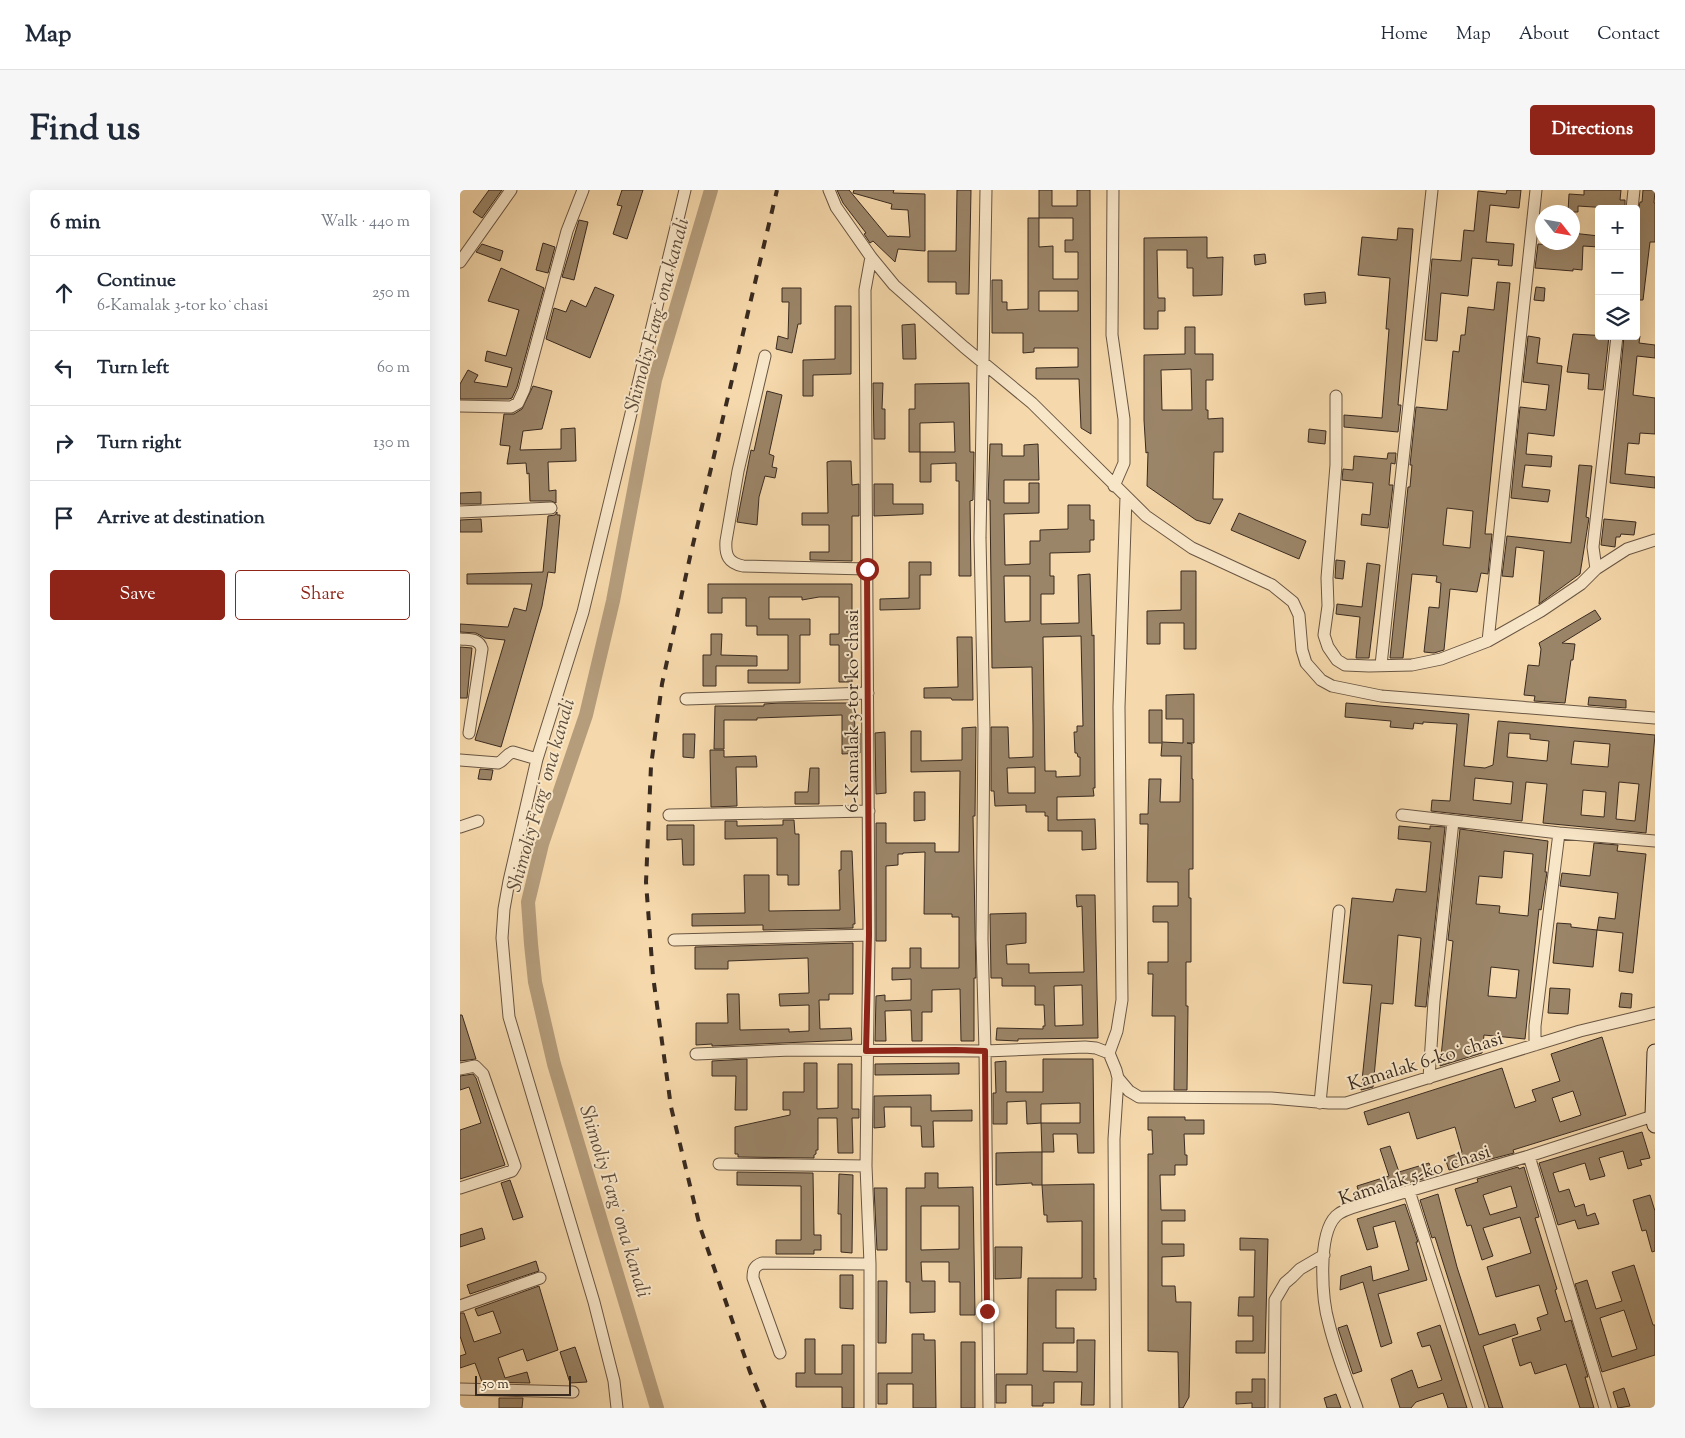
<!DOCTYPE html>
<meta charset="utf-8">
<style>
:root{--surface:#fff;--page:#f6f6f7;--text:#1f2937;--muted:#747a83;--line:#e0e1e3;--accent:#8f2418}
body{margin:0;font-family:"Sorts Mill Goudy",serif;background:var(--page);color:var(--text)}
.controls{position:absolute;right:15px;top:15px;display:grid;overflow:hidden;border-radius:5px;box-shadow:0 5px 20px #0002}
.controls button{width:45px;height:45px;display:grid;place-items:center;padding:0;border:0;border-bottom:1px solid var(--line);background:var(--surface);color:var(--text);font:25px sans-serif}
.compass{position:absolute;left:1075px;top:15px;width:45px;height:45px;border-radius:50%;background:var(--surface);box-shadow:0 5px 20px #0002;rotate:121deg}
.scale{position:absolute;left:15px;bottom:12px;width:96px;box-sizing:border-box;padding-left:5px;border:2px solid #3a2b20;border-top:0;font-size:14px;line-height:18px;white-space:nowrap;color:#3a2b20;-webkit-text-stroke:4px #f8e6c8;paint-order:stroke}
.stop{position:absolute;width:15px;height:15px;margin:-11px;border:4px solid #8f2418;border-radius:50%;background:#fff}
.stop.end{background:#8f2418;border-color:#fff;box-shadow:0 1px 5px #0008}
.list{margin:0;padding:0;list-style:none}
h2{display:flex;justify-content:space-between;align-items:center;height:65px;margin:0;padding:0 20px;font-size:21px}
h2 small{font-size:16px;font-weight:400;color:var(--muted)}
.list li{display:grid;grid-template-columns:32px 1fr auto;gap:15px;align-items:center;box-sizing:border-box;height:75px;padding:0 20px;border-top:1px solid var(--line)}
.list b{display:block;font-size:19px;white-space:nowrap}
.list p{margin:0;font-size:16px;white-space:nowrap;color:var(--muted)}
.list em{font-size:16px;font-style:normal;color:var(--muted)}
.actions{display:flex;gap:10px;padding:15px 20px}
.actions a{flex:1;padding:11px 0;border:1px solid var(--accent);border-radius:5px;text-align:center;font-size:18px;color:var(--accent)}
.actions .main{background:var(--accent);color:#fff}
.icon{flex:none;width:28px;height:28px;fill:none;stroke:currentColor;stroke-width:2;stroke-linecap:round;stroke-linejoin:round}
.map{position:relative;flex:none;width:1195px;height:1218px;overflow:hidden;border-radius:5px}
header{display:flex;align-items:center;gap:30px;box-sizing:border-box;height:70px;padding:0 25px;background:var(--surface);border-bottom:1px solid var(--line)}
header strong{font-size:24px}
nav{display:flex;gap:28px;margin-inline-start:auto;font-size:18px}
.intro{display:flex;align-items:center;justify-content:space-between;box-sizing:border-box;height:120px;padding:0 30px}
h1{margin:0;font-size:35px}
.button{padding:12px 22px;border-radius:5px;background:var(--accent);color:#fff;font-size:18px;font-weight:700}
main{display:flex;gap:30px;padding:0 30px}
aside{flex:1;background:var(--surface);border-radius:5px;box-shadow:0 5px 20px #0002}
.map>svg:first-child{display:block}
</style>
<header>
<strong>Map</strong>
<nav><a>Home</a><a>Map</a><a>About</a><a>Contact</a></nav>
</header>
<div class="intro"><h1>Find us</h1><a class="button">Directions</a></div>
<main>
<aside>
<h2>6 min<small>Walk · 440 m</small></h2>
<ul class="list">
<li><svg class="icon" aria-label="ahead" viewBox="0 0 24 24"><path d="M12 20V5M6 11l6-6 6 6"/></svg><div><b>Continue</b><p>6-Kamalak 3-tor koʻchasi</p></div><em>250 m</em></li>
<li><svg class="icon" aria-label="left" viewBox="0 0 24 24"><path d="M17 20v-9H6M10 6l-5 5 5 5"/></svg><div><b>Turn left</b></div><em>60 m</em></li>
<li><svg class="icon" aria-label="right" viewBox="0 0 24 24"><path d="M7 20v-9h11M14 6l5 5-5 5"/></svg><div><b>Turn right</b></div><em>130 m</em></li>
<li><svg class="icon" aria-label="arrive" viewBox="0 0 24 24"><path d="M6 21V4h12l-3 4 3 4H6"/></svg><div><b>Arrive at destination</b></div></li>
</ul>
<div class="actions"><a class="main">Save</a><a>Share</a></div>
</aside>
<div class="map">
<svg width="1195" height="1218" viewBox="0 0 1195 1218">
<rect width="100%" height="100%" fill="#f5d8ab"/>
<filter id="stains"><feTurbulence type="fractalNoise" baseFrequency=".004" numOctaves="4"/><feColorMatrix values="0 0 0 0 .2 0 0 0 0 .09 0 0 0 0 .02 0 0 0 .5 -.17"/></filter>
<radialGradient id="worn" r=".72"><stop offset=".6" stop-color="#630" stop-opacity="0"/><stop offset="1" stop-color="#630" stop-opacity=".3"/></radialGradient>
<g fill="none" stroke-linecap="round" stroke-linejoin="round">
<path stroke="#b59d7c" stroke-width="14" d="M197 1218 94 874 75 792 71 754 68 712 82 654 126 525 153 411 195 190 251 0"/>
</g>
<path fill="#9b8568" stroke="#3a2b20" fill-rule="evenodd" d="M29 0H42L22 28 13 22Z
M162 0H183L167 49 153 44 162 16 157 15Z
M377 0H389L428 47 429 46 450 47 448 20 431 19 432 14 393 3 394 0H434L433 3 465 4V61L438 59 435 72 413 51 410 53 404 44 406 43 383 13Z
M497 0H511L509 104H496V92H468V61H496Z
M579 0H592V16H617V0H630L631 244 621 238 619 189H576V178L618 177V158H574V162L563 163V143H532V90H542V112H547V120L568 119V28H579ZM579 28H613V50H605V62H618V89H593V56L579 57ZM579 101H618V121H579Z
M1047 0H1061L1059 18 1030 15 1026 52 1054 54 1052 76 1038 75 1039 70 1012 68 1008 106 981 103 977 151 965 150 972 69 1001 71 1004 40 1014 41 1018 1 1046 4Z
M1124 0H1161L1160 10H1165V19L1118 16V22H1108L1109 4 1124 5Z
M1183 0H1195L1194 13H1195V52H1190L1183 110H1176V32L1180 12H1182Z
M119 30 128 32 114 90 102 87Z
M938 38 953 39 938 215H941L938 242 884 237V225L922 228 929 139H926L930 88 898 85 902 47 937 50Z
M1112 43 1139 46V57L1123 56 1122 80 1113 79V81L1075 78 1078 54 1105 56V52H1112Z
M747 47V68L763 67 762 105 733 106V78H727V60H697L698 108H705V121H698V139H684V48Z
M83 53 95 57 88 83 76 80Z
M22 54 43 61 40 71 16 62Z
M805 64 806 73 795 75 794 65Z
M41 78 84 98 57 197 52 208 49 209H0V194L8 180 18 185 14 192 47 197 52 178 25 171 27 161 46 166 59 120 28 111Z
M1037 92 1050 93 1025 344H1032L1028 384 1021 383 1017 402 990 399 984 460 974 463 964 462 969 417 979 418 981 393 976 392 977 386 952 384 943 468H930L948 297H950L952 275H950L956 217 987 220 993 161 999 162 1001 145H1005L1008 117 1034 120ZM987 318 1013 321 1010 358 983 355Z
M135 97 154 105 130 168 86 149 94 118 106 122 111 110 126 117Z
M1076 97 1085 98 1084 111 1074 110Z
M322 98H341V134H338L332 163 316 159 318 146 328 149 329 112H322Z
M865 102 866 113 845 115 844 104Z
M375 116H391V184L353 185V206H343V170L375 169Z
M455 134 456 169H443L442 135Z
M725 137H735V164H753V190H746V220H748V229L763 228V262H754L753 309H763L750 334 736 330 687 296 688 262 686 263 684 230V165L725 164ZM731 179 732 220H702L701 180Z
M1113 144 1149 146 1143 200 1128 199 1129 184 1107 182Z
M1068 146 1080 148 1077 173 1102 176 1094 246 1068 243 1066 264 1092 266 1091 277 1065 275 1062 297 1090 300 1088 312 1051 308 1060 217 1086 220 1089 195 1063 192Z
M1164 146H1180L1179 153 1195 155V168L1177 166 1173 205 1195 208V244L1180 243 1179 254 1168 253 1165 284 1195 287V298L1150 293Z
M413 193H423L422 219H425V249H414Z
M509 193 510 262H514L513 310 510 311 511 386H499V291H496V273L471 274V292H460V262H449V219H455V194ZM494 232 495 262H460V233Z
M73 196 92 201 82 239 63 241 60 260 101 259V239L115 238 116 271 88 272 89 301 96 300V313L91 311H70L69 283 67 284 66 273 47 274 50 256 40 255 44 224H54L62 219Z
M307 201 322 205 309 264 314 266 312 277 317 278 315 288 305 286 299 307 297 335 277 332 291 260 294 261Z
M849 239 866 241 865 254 848 252Z
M530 254H542V266H564V255L578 254 579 290H544V313H569V293H579V323L544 324 545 375 570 374V351H580V340L608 339V315H630V330H634V350H630V362L590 363V386H594V404H581V434L619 433 618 385 630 384 632 446 634 445 635 598H633L634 606 597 607V630L635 629 636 659 622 660V641H588V626H585V622H566V615L535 616 534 601H531V537H548L549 568 573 567V536L572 477 532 478 530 310H528ZM544 386H570V431L545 432ZM621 446 623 536H617V542H614L615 563H617L618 567H620V586L596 587V581H585L583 447ZM575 577V603H548L547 578Z
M928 263H936L935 274 931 273 929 295H933L928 338 901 335 902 324 910 325 913 293 882 290 883 279 893 280 894 266 927 269Z
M371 271H391L392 295 399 294V326H392V371L350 370V362H369V335H342V323H368L367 272Z
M1119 275 1132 276 1126 327 1129 328 1120 384 1079 414 1084 361 1056 357 1053 387 1042 386 1047 346 1111 353Z
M414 294H433V314H463V324L414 326Z
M21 302V314H0V303Z
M97 322V325H100L95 383 88 382 82 416 41 557 15 550 45 450 25 448 16 443 0 442V434L48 437 54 418 66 421 72 394H7V384L83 382 88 326 95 325Z
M779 323 846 351 839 369 771 340Z
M21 329 22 342H0V330Z
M1144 329 1176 332 1174 345 1161 344 1160 347H1156L1155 357 1141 355Z
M876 370 885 371 883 389 875 388Z
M449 372H471V385H460V419L420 420V409L449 408Z
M907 373 920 375 915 419 909 468H896L900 427 876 424 877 414 902 417Z
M721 381H736V459H724V433H700V454H687V421L721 420Z
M248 394H392V492H379V455H370V444H379V407H359L342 410V407H309V429H350V445H340V493H288V480H328V445H297V436H286V408H262V423H248Z
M1135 420 1141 429 1102 453 1115 454 1113 470H1111L1105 513 1074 511 1075 506 1064 505 1068 475 1079 476 1081 459 1079 453Z
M251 444H262L261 465 297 466V476H256V496H243V465H251Z
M497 447H512L513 510H492L491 508H464V498L498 497Z
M0 457 12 458 7 508H0Z
M734 504V553H727L732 554V589H733V679H729V708H731V772H726V816H728L727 900H714L715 826H692L693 784H688V772H708V732H693V716H718V692H687L688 634H680V624H688L689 589H701L700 612H720L721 566H701L702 553H689V520H702V552L723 553V529H706V505Z
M1129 507 1166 510V518L1128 515Z
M319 513H394L395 543H400V563L382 564V525L297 528V530H264V559H254L255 516H304V514Z
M886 513 1009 524 1004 576 1025 578 1033 575 1038 531 1195 545 1186 643 1083 633 1087 594 1066 592 1062 631 971 621 972 610 990 611 997 534 963 532V534L954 533 953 539 930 537 931 531 885 527ZM1049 543 1070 544V549L1089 551 1087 571 1047 567ZM1114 551 1150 554 1148 577 1111 574ZM1015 588 1053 592 1051 614 1013 610ZM1159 592 1179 594 1175 631 1156 629ZM1123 600 1146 602 1144 627 1121 625Z
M516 537 515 626H513L516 788H514V851H501L500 799 472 800V822H462V851H452L451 820 425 821 426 851H415L416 806 425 805V811L451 810V789L432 790V778H450V758H461V778H499V727H492V724H464L465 662 443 663V664H438V675L426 676V751H416V633H426V653H475V662H499L500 581 451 582V541H461V571L502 570V538Z
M425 542 426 603 416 604 415 543Z
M223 544H235L234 568 223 567Z
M250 560H264V567L296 566 297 577H276L277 616 251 617Z
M350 578H359V614H335V602H348Z
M20 579 33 580 31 590 18 589Z
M454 602H465V630L454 631Z
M323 630H334L335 644H339V695H328V685H317V648L265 649V631H277V636L323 635Z
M207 635H234V675H223L222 649 207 650Z
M939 636 970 639V636L985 637 966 817 955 816 961 748 938 745 933 814 921 813 913 897 901 900 912 795 883 793 892 708 933 712 936 699 966 702 971 652 938 649Z
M1000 639 1088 651 1085 682H1087L1081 720 1079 719 1078 728 1065 849 1024 845 1022 863 980 876 993 751 988 750ZM1044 661 1073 664 1068 726 1039 723 1040 716 1016 714 1019 686 1042 688ZM1031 777 1059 780 1056 808 1028 806Z
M1134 653 1158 655 1157 661 1186 664 1173 783 1159 781 1163 743 1137 740 1139 727 1155 729 1158 703 1100 696 1102 683 1130 686Z
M381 661H392L395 734H393V738L303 740V735L232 736V724L285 723 284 685H309V721L380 720 379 680H381Z
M616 705H635L638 848 558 849V851L536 850 537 838 583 839V836H585L584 815H575V796H542V788H531L530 724 566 723V753L546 755 547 774H569V783L624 782 622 716 617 717ZM622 795 623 835 595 836 594 796Z
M1097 733 1111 734V737L1137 740 1133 777 1093 773Z
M393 753V804H369V810H359L360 839 391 838 392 850 252 856V854L236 855V833H268L267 804H279L280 840 329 839V842L349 841V815L320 816 319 804 349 803 348 768 268 771V779H235V757Z
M1090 798 1110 799 1108 824 1088 823Z
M1161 803 1172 804 1171 818 1159 817Z
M0 825H2L16 869 0 871Z
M1142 847 1166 925 1053 960 1054 963 989 980 985 968 1002 962 995 937 957 949 949 922 908 935 904 922 1042 878 1055 918 1076 911 1072 900 1100 891 1091 864ZM1113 901 1121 925 1100 932 1092 908Z
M287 869V920H275L276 886H252V871Z
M583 869H633L634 963H618L617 944H593L594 962H582L581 933 567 934 566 911 547 912V934H533V903H536L535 872 546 871V902H583ZM620 913V933H581V914Z
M344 873H357V919L378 918V874H392V919H399V928H392L393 963H378L377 928H358V960H356V964L354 965V968L278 967V964H275V937L330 925V920H323V902H344Z
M499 873V884L415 885V874Z
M13 884 16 888 45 975 0 989V940L21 933 9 897 0 900V886Z
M471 905V921L512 920V931H473L474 957H462L461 936H451V917H424L425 937 414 938V906Z
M688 927H725V930H744V944H724L725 965H727V975H715V985H700L701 1020H725V1031H702V1054H724V1066L702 1067V1096H715L716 1112H731L729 1207 723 1218H719L718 1162 688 1161V964H693L692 940H688Z
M1182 942 1190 968 1180 970 1182 975 1168 979 1163 961 1139 968 1145 986 1130 990 1125 973 1093 983 1099 1002 1109 999 1115 1017 1124 1014 1127 1026 1135 1023 1139 1034 1118 1039 1115 1030 1098 1035 1079 973Z
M930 956 939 982 969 973 973 986 900 1007 897 996 929 986 920 959Z
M572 962H582V995H572V993L536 995V963Z
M1058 977 1059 979 1064 977 1079 1027 1075 1028 1097 1099 1095 1100 1105 1132 1111 1130 1128 1187H1125L1134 1218H1120L1106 1174 1075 1184 1071 1172 1060 1176 1052 1149 1081 1140 1077 1128 1088 1124 1079 1095 1036 1107 1027 1077 1071 1063 1060 1027 1023 1038 1033 1066 1022 1070 1011 1035 1007 1036 995 999 1018 992 1017 989ZM1051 996 1057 1017 1030 1025 1023 1005Z
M277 982 353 983 354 1045H361V1060H354V1064H316V1050H341V996L277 995Z
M465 983H478V998L513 997 515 1125H500V1092H489V1072H461L462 1091H475V1122L450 1123V1092H446V998H465ZM461 1016H499V1059L461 1060Z
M379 984 393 985 392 1063 381 1062V1024H378Z
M50 990 63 1027 53 1030 41 993Z
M634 994V1089L636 1088V1100H596V1138H614V1153H583V1181L617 1182V1150H635L634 1215H621L622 1192H594V1213H583V1216H572V1195H546V1213H536V1184H567L568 1088H622V1031L587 1032V1025H584L582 995Z
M414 998H427V1060H417Z
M978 1004 997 1077 1019 1145 1055 1134 1058 1144 1023 1156 1043 1218H1029L975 1047 972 1048 960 1010Z
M1190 1005 1195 1021V1061L1192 1062 1186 1040 1182 1041 1173 1010Z
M945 1014 958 1052H956L967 1090 918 1104 932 1153 921 1157 903 1092 880 1100 881 1086 911 1076 913 1091 949 1080 935 1031 913 1037 918 1057 907 1060 897 1029Z
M22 1038 25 1049 0 1057V1045Z
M780 1048 808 1049 805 1163H776V1151H793V1126H778L779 1107H794L795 1060H780Z
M535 1057H562L561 1088 535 1089Z
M76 1071 79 1081 10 1104 7 1095Z
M1174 1075 1193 1135H1195V1165L1142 1182 1115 1094 1127 1090 1136 1119 1162 1111 1152 1082ZM1164 1120 1177 1159 1152 1167 1140 1128Z
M380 1085H393V1119L380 1118Z
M418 1091H427L426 1153H418Z
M79 1096 98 1160 67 1171 63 1159 38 1168 45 1188 67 1182 70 1193 22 1192 15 1173 0 1178V1166L6 1164 0 1146V1123H4L14 1152 41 1143 33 1121 18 1126 15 1119Z
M887 1135 902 1181 893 1184 878 1138Z
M980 1135 1007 1218H988L983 1203 956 1212 951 1218H940L931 1189 952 1180 958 1198 982 1190 970 1155 962 1157 957 1143Z
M452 1144H464V1150H475L476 1218H453V1194H427V1214H418V1183H452Z
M345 1149H355V1184H382V1155H394V1218H382V1197H336V1183H345Z
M501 1152H515V1218H501Z
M115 1157 127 1192 110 1193 100 1162Z
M792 1189H805V1218H792V1213L776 1214V1202H792Z
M1164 1198 1170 1216 1158 1218 1153 1202Z
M876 1204 881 1218H867L864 1208Z
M39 1208H63L62 1218H39Z"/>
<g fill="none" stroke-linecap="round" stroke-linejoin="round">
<defs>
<path id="street" d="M369 0 376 17 411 67 434 95 504 157 572 213 686 326 732 358 812 395 833 412 839 425 842 460 846 473 861 490 872 496 921 506 1195 528
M526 0 520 348 524 539 522 749 525 861 529 1218
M653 0 652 145 664 229V273L654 296
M1172 19 1174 0
M0 72 51 0
M305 166 278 281 266 351C265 365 268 373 283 376L407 379
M876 206V275L867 388 868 416 864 445 868 457 877 470 885 475 909 476 952 475 981 469 1028 451 1081 421 1121 394 1136 379 1167 359 1195 350
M0 216 51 217 58 213 64 200 107 41 123 0
M0 322 91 318
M1136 379 1133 357 1157 146
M0 449C10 450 19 448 22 459L9 543
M1028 451 1076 0
M921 475 972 0
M226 509 408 503
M0 570 38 573C44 571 46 564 53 562L77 569
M209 625 409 621
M942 625 1099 643 1195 651
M0 637 18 631
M214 750 409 745
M1075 855V836L1099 643
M649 863 657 841 662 810 659 517 666 307
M236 864 331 860 525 861 625 857 636 858 649 863 656 880 658 888 654 949 656 1218
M0 879 15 876 23 884 55 976 52 981 0 998
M658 888 669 901 679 907 811 908 869 913H886L1120 841 1195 823
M969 888 974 811 993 631
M860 913 879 721
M1069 966 1145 1218
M259 974 406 976
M949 1001 1019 1218
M0 1116 80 1088
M320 1163 293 1088C293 1080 294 1076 302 1073L410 1074
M0 1199 113 1202
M157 1218 154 1191 134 1112 49 827 42 748 44 719 49 691 77 569 123 422 225 0
M410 1218V1074L406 976 409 745 405 100 411 67
M814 1218 815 1110 825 1093 832 1087 840 1079 864 1065
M897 1218C887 1190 876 1163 869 1134 862 1110 857 1045 876 1026 883 1019 895 1017 904 1014L1069 966 1193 926"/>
<path id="secondary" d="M1195 862 1193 926 1195 935"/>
</defs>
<use href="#street" stroke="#695643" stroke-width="13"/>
<use href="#secondary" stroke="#3a2b20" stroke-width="17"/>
<use href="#street" stroke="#f8e6c8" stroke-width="11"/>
<use href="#secondary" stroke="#f8e6c8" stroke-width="15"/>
<path stroke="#3a2b20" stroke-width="4" stroke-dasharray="9 9" stroke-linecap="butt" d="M305 1218 290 1182 240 1037 211 917 193 786 186 692 191 576 202 494 230 367 317 0"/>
</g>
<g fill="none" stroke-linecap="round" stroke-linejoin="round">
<path stroke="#8f2418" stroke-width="6" d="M407 379 409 745 406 861 496 860 525 861 527 1121"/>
</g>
<g text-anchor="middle" stroke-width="4" stroke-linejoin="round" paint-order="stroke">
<g font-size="19" fill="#3a2b20" stroke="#f8e6c8">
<text transform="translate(391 521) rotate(-90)" y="7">6-Kamalak 3-tor koʻchasi</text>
<text transform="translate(965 870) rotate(-17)" y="7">Kamalak 6-koʻchasi</text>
<text transform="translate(954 984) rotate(-18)" y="7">Kamalak 5-koʻchasi</text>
</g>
<g font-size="20" font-style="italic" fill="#5f4d3c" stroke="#f8e6c8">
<text transform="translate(196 125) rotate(-75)" y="7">Shimoliy Fargʻona kanali</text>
<text transform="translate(80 605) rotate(-74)" y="7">Shimoliy Fargʻona kanali</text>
<text transform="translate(156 1011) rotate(73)" y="7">Shimoliy Fargʻona kanali</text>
</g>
</g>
<rect width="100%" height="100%" filter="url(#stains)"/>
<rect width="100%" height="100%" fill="url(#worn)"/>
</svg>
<div class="controls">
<button>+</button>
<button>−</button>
<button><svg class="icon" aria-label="layers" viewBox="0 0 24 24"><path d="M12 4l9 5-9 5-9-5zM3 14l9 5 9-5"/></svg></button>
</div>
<svg class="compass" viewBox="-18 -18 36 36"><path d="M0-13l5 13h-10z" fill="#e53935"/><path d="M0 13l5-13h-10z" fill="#747a83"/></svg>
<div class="scale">50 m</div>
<div class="stop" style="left:407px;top:379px"></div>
<div class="stop end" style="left:527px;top:1121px"></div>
</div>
</main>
